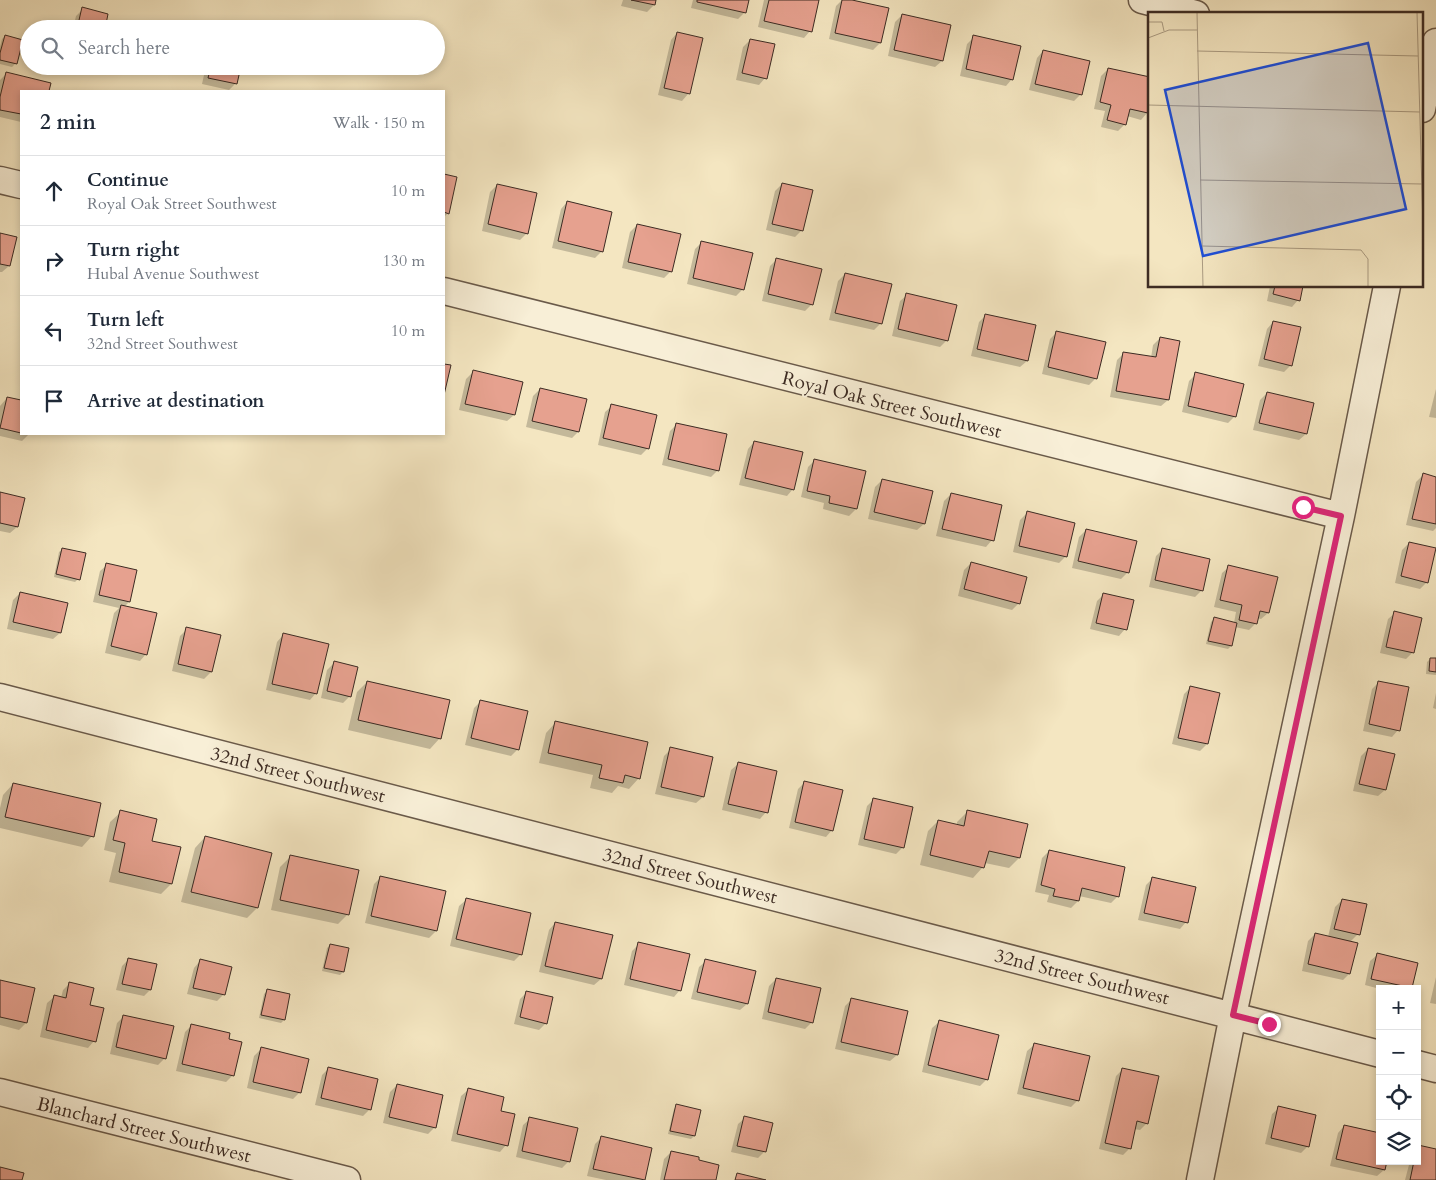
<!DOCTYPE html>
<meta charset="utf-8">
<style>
:root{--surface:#fff;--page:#f2f2f3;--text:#1f2937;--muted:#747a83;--line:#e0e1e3}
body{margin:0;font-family:Cardo,serif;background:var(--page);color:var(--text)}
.controls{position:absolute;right:15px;bottom:15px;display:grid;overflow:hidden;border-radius:0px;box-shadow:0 2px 8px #0003}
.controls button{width:45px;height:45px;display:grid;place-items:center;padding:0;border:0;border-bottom:1px solid var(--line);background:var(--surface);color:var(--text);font:25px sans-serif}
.stop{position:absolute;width:15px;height:15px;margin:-11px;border:4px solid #db2777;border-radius:50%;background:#fff}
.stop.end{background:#db2777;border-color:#fff;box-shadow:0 1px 5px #0008}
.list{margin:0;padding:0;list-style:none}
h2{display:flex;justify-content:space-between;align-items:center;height:65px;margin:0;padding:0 20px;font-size:21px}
h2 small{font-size:16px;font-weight:400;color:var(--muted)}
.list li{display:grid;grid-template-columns:32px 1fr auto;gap:15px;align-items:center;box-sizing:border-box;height:70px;padding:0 20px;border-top:1px solid var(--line)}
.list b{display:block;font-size:19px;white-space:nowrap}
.list p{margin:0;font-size:16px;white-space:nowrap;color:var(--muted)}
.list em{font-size:16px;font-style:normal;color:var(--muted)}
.icon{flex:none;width:28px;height:28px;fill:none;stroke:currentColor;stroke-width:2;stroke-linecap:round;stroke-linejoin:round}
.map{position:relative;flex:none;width:1436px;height:1180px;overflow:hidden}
.search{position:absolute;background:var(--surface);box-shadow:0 2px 8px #0003;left:20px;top:20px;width:425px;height:55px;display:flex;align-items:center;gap:12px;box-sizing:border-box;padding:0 18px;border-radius:28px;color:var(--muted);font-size:19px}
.panel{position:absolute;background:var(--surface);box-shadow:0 2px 8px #0003;left:20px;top:90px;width:425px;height:345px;border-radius:0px}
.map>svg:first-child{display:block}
</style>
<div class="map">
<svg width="1436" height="1180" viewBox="0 0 1436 1180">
<rect width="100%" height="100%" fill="#f4e6c1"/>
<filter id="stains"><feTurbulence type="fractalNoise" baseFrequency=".004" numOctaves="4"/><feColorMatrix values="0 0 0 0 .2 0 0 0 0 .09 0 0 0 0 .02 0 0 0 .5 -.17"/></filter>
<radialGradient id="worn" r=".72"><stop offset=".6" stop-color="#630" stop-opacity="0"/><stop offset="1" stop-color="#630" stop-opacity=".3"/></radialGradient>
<path fill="#0003" d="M623 0H655L654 5 647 12 621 6Z
M693 0H748L745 12 738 19 691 8Z
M764 0H818L810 31 804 38 758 27Z
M842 0 887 9 880 43 873 50 829 39 836 6Z
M83 9 103 29H73L76 16Z
M902 15 942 61 935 67 888 56 895 22Z
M677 33 701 39 688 94 682 101 658 95 671 40Z
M5 36 21 41 15 64 12 67 0 64V47L2 39Z
M974 37 1012 79 1006 86 960 76 967 44Z
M750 40 765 78 759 85 736 80 743 47Z
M1043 51 1081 94 1074 101 1029 90 1037 58Z
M155 66H167L165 69Z
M206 66H239L235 84 229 90 202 84Z
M1108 69 1150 79V102L1147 113 1141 120 1127 116 1125 124 1118 131 1101 127 1105 111 1094 109 1101 76Z
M6 74 49 84 48 91H21V122L0 117V80Z
M444 176 456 178 448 213 444 217Z
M782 184 802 230 795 237 766 230 775 191Z
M497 185 527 233 520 240 482 231 490 192Z
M567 202 602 251 595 258 552 248 561 209Z
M637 225 671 271 664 278 622 268 630 232Z
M0 235 9 266 2 272H0Z
M702 242 743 289 736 296 687 284 695 249Z
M777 259 812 304 805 311 762 301 770 266Z
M845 274 881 323 874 330 829 320 838 281Z
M1270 286H1302L1298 300 1292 307 1267 301Z
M907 295 947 340 940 347 892 336 900 301Z
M986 315 1027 361 1020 367 971 356 979 322Z
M1273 322 1291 365 1284 372 1258 366 1267 329Z
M1057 332 1096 378 1089 385 1042 374 1050 339Z
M1160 338 1168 400 1161 406 1110 397 1117 360 1124 353 1151 358 1153 345Z
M473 372 514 415 507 421 459 410 466 379Z
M1196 374 1235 416 1228 423 1182 412 1189 381Z
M540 389 578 432 572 438 526 427 533 396Z
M1436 389V418L1429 417Z
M1267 393 1306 434 1299 440 1253 430 1260 400Z
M7 398 21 401V434H29L22 441 0 436V406Z
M612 406 648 448 641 455 598 445 605 412Z
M677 424 718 470 711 477 662 465 670 431Z
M754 442 793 489 787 496 739 485 748 449Z
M815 460 865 472 856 509 849 516 823 509 824 503 801 497 808 467Z
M1423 475 1436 478V528L1433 531 1406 525 1416 482Z
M882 480 924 524 917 530 868 519 875 487Z
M0 493 17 527 10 533 0 531Z
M951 494 992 540 986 547 936 536 944 501Z
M1027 513 1066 556 1059 563 1013 552 1020 520Z
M1086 530 1128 572 1121 579 1072 568 1079 537Z
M1409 543 1427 582 1420 589 1395 583 1402 550Z
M63 549 78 579 75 582 54 577 59 552Z
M1163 549 1202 590 1195 597 1149 587 1156 556Z
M971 563 1019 603 1012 610 958 596 964 570Z
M107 565 136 571 129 602 124 607 146 654 140 661 105 653 114 613 119 608 93 602 100 571Z
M1229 567 1268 613 1261 619 1257 618 1256 623 1249 630 1235 627 1231 646 1228 649 1206 644 1211 622 1214 619 1234 623 1236 612 1214 607 1222 573Z
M20 593 60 633 53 639 7 629 13 600Z
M1104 594 1125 629 1119 636 1090 629 1097 601Z
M1395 613 1413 652 1406 659 1380 653 1388 619Z
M187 629 219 636 211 672 204 679 172 671 180 636Z
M283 635 316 693 310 700 266 690 277 642Z
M1430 659H1436V675L1426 674 1427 662Z
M334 663 350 696 343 703 321 698 327 670Z
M367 682 440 738 430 749 348 730 357 692Z
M1379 682 1398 730 1392 737 1363 731 1372 689Z
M1191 687 1219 694 1207 744 1200 751 1172 744 1184 694Z
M1436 693V709L1433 708Z
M481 701 518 749 511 756 465 745 474 708Z
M556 722 639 778 629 789 618 786 612 793 590 788 593 775 539 763 546 733Z
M671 749 703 797 696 803 655 794 664 756Z
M1368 749 1385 790 1378 796 1353 791 1361 756Z
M738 764 766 812 760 819 722 810 731 770Z
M805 782 832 830 826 837 789 828 798 789Z
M13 784 92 836 82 847 0 828V808L3 795Z
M874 799 903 847 896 854 858 845 867 806Z
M968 811 1027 825 1019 858 1009 868 985 863 983 867 973 878 920 865 928 831 938 821 957 825V822Z
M121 812 150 841 171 884 161 894 109 882 116 853 104 850 110 822Z
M205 837 257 908 247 918 181 902 195 848Z
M1049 851 1118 896 1111 903 1079 896 1078 901 1071 908 1047 902 1049 895 1035 892 1042 858Z
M290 857 348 914 338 924 271 910 280 867Z
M381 877 445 892 436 931 429 938 365 923 374 884Z
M1153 878 1186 922 1180 929 1138 920 1146 885Z
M466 900 521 954 514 961 450 946 459 906Z
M1342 900 1358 934 1350 942 1349 974 1343 980 1302 971 1308 941 1315 934 1328 937 1335 907Z
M555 923 601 979 594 985 539 972 549 930Z
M639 944 680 990 674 997 624 985 632 951Z
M330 945 343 972 340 975 322 971 327 948Z
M1377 955 1411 988 1410 989H1380L1365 985 1370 961Z
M129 959 150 990 144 996 116 990 122 966Z
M200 961 224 994 217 1001 187 994 194 968Z
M706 961 747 1004 740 1010 691 999 699 967Z
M1436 977V1004L1430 1003Z
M776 979 812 1022 805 1029 762 1019 769 986Z
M0 982 26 1023 19 1030 0 1025Z
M70 983 88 1005 94 1041 88 1048 40 1037 47 1003 54 997 61 998 63 990Z
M267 991 284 1020 281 1023 259 1018 264 994Z
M527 992 546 1023 539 1030 514 1024 520 999Z
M852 999 897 1055 890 1061 835 1049 845 1006Z
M124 1016 165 1058 158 1065 110 1054 117 1023Z
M939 1022 987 1079 980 1086 922 1072 932 1028Z
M192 1025 227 1040 232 1076 226 1082 176 1071 185 1032Z
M1034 1045 1078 1100 1071 1107 1017 1094 1027 1051Z
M261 1049 300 1092 293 1099 247 1088 254 1056Z
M328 1069 370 1109 363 1116 315 1105 322 1075Z
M1123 1069 1147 1123 1140 1130 1134 1129 1130 1148 1123 1155 1099 1149 1116 1076Z
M397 1085 435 1127 428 1134 383 1123 390 1092Z
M468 1090 500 1112 506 1145 500 1152 451 1141 461 1096Z
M677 1106 699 1111 694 1136 691 1139 668 1134 674 1109Z
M1279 1108 1308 1146 1301 1153 1265 1144 1272 1114Z
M745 1118 764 1152 758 1158 731 1152 738 1124Z
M530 1119 569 1161 562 1168 516 1157 523 1125Z
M1344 1126 1380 1161 1384 1170 1377 1176 1330 1166 1338 1133Z
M601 1138 651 1149 643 1180H606L587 1176 595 1144Z
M1418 1146 1436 1150V1180H1405L1410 1161H1417Z
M671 1152 697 1161 714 1180H660L664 1159Z"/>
<path fill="#e6a18f" stroke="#3c2b23" d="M631 0H656L655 5Z
M697 0H749L746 13 697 2Z
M769 0H819L812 32 764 21Z
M842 0H852L889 8 881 43 835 33Z
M82 7 108 14 105 29H77Z
M902 14 951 25 943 61 894 50Z
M677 32 703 38 690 94 664 88Z
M5 35 23 40 17 64 0 60V53Z
M973 35 1021 46 1013 80 966 69Z
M750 39 775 44 767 79 742 73Z
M1043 50 1090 61 1082 95 1035 84Z
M211 66H241L237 84 208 78Z
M1108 68 1150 77 1148 113 1130 109 1126 125 1107 120 1111 105 1100 102Z
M6 72 51 83 49 91H21V114L0 110V97Z
M444 174 457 177 449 214 444 212Z
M782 183 813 190 803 231 772 224Z
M497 184 537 193 528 234 488 224Z
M567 201 612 212 603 252 558 241Z
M637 224 681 234 672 272 628 262Z
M0 233 17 237 10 266 0 264Z
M701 241 753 253 744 290 693 278Z
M776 258 822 269 813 305 768 294Z
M845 273 892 284 882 324 835 313Z
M1275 286H1303L1300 301 1273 294Z
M906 293 957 305 948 341 898 329Z
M985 314 1036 325 1028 361 977 349Z
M1273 321 1301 327 1292 366 1264 359Z
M1056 331 1106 342 1097 379 1048 367Z
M1160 337 1180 341 1169 400 1116 391 1123 352 1156 357Z
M444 364 451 365 444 395Z
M473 370 523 382 515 415 465 404Z
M1195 372 1244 384 1236 417 1188 406Z
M540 388 587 399 579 432 532 421Z
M1267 392 1314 403 1307 434 1259 423Z
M7 397 21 400V433L0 428Z
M611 404 657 415 649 449 603 438Z
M676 423 727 434 719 471 668 459Z
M754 441 803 452 794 490 745 478Z
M814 459 866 471 857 509 829 503 830 496 807 491Z
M1423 473 1436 477V524L1412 519Z
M882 479 933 491 925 524 874 512Z
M0 492 25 498 18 527 0 523Z
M951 493 1002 505 994 541 942 529Z
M1027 511 1075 523 1067 557 1019 546Z
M1086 529 1137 541 1129 573 1078 561Z
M1409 542 1436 548 1428 583 1401 576Z
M62 548 86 553 80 580 56 574Z
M1162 548 1210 559 1203 591 1155 580Z
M971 562 1027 577 1020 604 964 589Z
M106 563 137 570 130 602 99 595Z
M1228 565 1278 577 1269 613 1260 611 1257 624 1239 620 1242 605 1220 600Z
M20 592 68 603 61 633 13 622Z
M1103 593 1134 600 1127 630 1096 623Z
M121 605 157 613 147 655 111 646Z
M1394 611 1422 618 1414 653 1386 647Z
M1214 617 1237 623 1232 646 1208 641Z
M186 627 221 635 212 672 178 664Z
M283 633 329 644 317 694 272 684Z
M1430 658H1436V672L1429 671Z
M334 661 358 667 351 697 327 691Z
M367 681 450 700 441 739 358 720Z
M1378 681 1409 687 1400 731 1369 724Z
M1190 686 1220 693 1208 744 1178 738Z
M480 700 528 711 519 750 471 738Z
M555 721 648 742 640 779 625 775 623 783 599 778 602 765 548 753Z
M670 747 713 757 704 797 661 787Z
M1368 748 1395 754 1386 790 1359 784Z
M738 762 777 771 768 813 728 804Z
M804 781 843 790 833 831 795 822Z
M13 783 101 803 94 837 5 817Z
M873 798 913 807 904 848 864 839Z
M120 810 157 819 152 841 181 847 172 884 119 872 125 843 113 840Z
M967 810 1028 824 1020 858 989 851 984 868 930 855 938 820 964 826Z
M205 836 272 853 258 908 191 892Z
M1049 850 1125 867 1119 897 1082 888 1079 901 1053 896 1055 889 1041 885Z
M290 855 359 870 349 915 280 900Z
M380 876 446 891 437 931 371 916Z
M1152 877 1196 887 1188 923 1144 913Z
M466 898 531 913 522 955 456 939Z
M1342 899 1367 904 1360 935 1334 929Z
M555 922 613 935 602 979 545 966Z
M1315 933 1358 943 1350 974 1308 964Z
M638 942 690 954 681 991 630 979Z
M330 944 349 948 344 972 324 968Z
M1377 953 1418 963 1412 988 1371 979Z
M128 958 157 964 151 990 122 984Z
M200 959 232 967 225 995 193 988Z
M705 959 756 971 748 1004 697 992Z
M776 978 821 988 813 1023 768 1012Z
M0 980 35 988 27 1023 0 1017Z
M69 982 94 988 90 1005 104 1008 96 1042 46 1030 54 995 66 998Z
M267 989 290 994 285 1020 261 1015Z
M526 991 553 997 547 1024 520 1017Z
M851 998 908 1011 898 1055 841 1042Z
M123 1015 174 1026 166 1059 116 1047Z
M939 1020 999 1035 988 1080 928 1065Z
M191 1024 230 1033 229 1039 242 1042 234 1076 182 1064Z
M1034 1043 1090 1056 1079 1101 1023 1088Z
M261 1047 309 1059 301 1093 253 1082Z
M328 1067 378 1079 371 1110 321 1098Z
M1122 1068 1159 1076 1148 1124 1137 1121 1131 1149 1105 1143Z
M397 1084 443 1095 436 1128 389 1117Z
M468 1088 504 1097 501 1111 515 1114 508 1146 457 1134Z
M676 1104 701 1110 695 1136 670 1131Z
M1278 1106 1316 1115 1309 1147 1271 1138Z
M744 1116 773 1123 766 1152 737 1146Z
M529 1117 578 1128 570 1162 522 1151Z
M1344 1125 1380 1133V1161H1387L1385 1170 1336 1159Z
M601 1136 652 1148 645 1180 593 1169Z
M1418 1145 1436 1149V1180H1410L1414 1161H1417Z
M671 1151 699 1157V1160L719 1165 716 1180H664Z
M0 1167 24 1173 22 1180H0Z
M737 1173 766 1180H735Z"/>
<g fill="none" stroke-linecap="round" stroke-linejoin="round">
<defs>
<path id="minor" d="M1142 0 1196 14
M1422 109 1436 42
M0 180 21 185
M444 291 1341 516
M0 697 1380 1054
M1417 1064 1436 1069
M0 1092 347 1180
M1200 1180 1233 1015 1341 516 1387 286"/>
</defs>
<use href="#minor" stroke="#6a5a4a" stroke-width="29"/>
<use href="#minor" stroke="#f8efd7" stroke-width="26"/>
</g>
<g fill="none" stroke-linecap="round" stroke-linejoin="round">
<path stroke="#db2777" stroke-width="6" d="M1269 1024 1233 1015 1341 516 1303 507"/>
</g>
<g text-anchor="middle" stroke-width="4" stroke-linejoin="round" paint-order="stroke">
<g font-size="19" fill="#3c2b23" stroke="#f8efd7">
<text transform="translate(892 404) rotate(14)" y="7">Royal Oak Street Southwest</text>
<text transform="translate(298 774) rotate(14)" y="7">32nd Street Southwest</text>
<text transform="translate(690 875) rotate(14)" y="7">32nd Street Southwest</text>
<text transform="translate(1082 976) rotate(14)" y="7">32nd Street Southwest</text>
<text transform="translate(144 1129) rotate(14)" y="7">Blanchard Street Southwest</text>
</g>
</g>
<g transform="translate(1148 12)">
<rect width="275" height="275" fill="#f4e6c1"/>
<path fill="none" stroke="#aa9b82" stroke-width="1" d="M49 0 55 275M269 0 275 216M0 10H14L16 19M0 26 21 18H49M49 39 270 44M0 93 272 100M52 168 274 172M54 234 213 238 220 247V275"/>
<path fill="#1d4ed8" fill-opacity="0.15" stroke="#1d4ed8" stroke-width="2.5" d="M220 31 258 197 55 244 17 78Z"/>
<rect width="275" height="275" fill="none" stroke="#3c2b23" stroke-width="2.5"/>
</g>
<rect width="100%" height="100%" filter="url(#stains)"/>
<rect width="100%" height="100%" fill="url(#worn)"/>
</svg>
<div class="controls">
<button>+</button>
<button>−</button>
<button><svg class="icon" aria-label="locate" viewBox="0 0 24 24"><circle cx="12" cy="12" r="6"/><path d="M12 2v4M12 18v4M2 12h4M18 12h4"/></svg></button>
<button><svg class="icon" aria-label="layers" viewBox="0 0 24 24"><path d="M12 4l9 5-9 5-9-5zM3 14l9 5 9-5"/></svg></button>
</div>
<div class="stop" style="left:1303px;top:507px"></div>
<div class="stop end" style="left:1269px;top:1024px"></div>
<div class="search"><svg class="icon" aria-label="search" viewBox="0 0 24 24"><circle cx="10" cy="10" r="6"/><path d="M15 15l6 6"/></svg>Search here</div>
<section class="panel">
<h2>2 min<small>Walk · 150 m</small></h2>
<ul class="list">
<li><svg class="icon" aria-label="ahead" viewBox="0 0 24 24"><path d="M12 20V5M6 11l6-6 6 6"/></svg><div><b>Continue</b><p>Royal Oak Street Southwest</p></div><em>10 m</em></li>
<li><svg class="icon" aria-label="right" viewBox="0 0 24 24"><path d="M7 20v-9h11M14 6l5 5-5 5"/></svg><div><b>Turn right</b><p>Hubal Avenue Southwest</p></div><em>130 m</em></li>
<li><svg class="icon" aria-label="left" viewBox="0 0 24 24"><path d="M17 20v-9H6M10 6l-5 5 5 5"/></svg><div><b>Turn left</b><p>32nd Street Southwest</p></div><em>10 m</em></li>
<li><svg class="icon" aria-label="arrive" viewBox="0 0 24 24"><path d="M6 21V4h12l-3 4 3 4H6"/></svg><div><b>Arrive at destination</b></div></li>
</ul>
</section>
</div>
